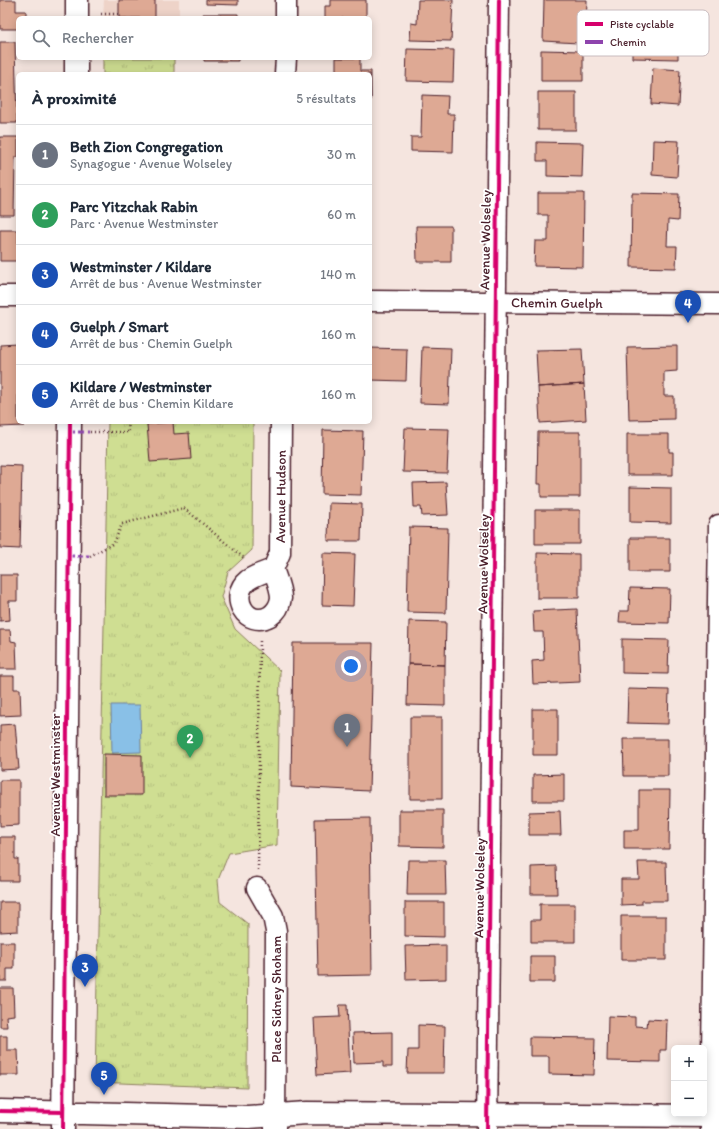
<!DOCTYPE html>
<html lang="fr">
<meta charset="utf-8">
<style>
:root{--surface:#fff;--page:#f6f6f7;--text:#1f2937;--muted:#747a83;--line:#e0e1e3;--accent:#d93025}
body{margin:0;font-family:Itim,sans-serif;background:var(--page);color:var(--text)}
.controls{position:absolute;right:12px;bottom:12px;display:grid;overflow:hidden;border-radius:6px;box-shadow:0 2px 10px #0003}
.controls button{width:36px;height:36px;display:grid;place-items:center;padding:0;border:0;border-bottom:1px solid var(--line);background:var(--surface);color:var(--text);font:20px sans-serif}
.you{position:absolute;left:351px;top:666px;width:14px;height:14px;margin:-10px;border:3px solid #fff;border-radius:50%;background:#1a73e8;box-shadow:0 0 0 6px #1a73e833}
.badge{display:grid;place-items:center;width:26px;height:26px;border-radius:50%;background:var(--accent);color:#fff;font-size:13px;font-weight:700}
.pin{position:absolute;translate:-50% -33px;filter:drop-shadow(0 1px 2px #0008)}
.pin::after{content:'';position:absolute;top:21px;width:14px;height:12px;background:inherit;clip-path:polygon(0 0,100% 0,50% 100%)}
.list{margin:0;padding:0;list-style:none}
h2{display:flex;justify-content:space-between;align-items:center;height:52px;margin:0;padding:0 16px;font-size:17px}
h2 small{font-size:13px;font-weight:400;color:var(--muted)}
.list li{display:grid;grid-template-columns:26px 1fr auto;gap:12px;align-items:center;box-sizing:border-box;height:60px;padding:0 16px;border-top:1px solid var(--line)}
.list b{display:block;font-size:15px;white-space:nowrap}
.list p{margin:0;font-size:13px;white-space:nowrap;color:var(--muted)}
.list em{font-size:13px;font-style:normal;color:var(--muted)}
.icon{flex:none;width:22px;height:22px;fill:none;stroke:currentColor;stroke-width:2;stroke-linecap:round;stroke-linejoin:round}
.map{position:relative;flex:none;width:719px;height:1129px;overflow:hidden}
.search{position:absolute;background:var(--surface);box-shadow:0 2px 10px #0003;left:16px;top:16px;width:356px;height:44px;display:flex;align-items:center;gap:10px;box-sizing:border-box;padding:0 14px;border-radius:6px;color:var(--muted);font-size:15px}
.panel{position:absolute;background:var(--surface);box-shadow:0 2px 10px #0003;left:16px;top:72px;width:356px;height:352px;border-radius:6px}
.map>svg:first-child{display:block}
</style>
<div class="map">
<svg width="719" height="1129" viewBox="0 0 719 1129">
<defs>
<pattern id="grass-tufts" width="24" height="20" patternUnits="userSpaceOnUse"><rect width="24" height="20" fill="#cfde92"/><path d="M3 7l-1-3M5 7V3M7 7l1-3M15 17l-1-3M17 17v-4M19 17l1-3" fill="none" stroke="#b3be7e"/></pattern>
</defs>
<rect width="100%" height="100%" fill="#f5e5df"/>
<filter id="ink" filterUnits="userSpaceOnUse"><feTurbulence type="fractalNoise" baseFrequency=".025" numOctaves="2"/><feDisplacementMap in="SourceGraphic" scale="8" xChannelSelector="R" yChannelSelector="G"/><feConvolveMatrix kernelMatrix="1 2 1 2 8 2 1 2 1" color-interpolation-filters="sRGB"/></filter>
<g filter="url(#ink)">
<path fill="#eed3c8" d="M104 0H179V18H103Z"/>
<path fill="url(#grass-tufts)" stroke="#8c7e5e" d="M103 58H174V74H103Z
M108 422H253L252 550 228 572 221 597 235 629 280 671 277 845 229 853 218 880 220 902 248 924 247 1088 95 1082Z"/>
<path fill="#89c0e7" stroke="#70809c" d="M111 705H140L141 752 112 753Z"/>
<path fill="#dea994" stroke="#4a1f2b" d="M0 0H16V11H26V18H18V29H0Z
M119 0H155V18H119Z
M206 0H238V5L206 4Z
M331 0H366V18H325V6H331Z
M418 0H453L451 41 410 40 411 23 417 24Z
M544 0H587L586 29H579L578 43 543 41Z
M203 14H238V18H203Z
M632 20H655V29H678V59L632 58Z
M0 42H15L17 123H0Z
M407 49 454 50 453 82 406 81Z
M541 50 583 51V81H541Z
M204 58H238V61H204Z
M336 58H360V71H371V100L370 74H336Z
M653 68 680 70 678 106 651 104Z
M538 92H576V130H538Z
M422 95 448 96 447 114H454L453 152 411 151V137H421Z
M0 137H18V157H15L14 215H0Z
M653 140 679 141 677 177 652 175Z
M537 142 583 143 582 177 547 176V161H537Z
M538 193H584L583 267 534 266 535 241H548V215H538Z
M632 193 679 194 678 221 668 220 667 246H677L676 268 631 267Z
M416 226H451V262H417Z
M0 230H18V261H0Z
M18 344V422H24V426L0 427V345Z
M677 346V371L664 372V396H674V419L629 420 627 347Z
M422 347 451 348 449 404 420 403Z
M370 348 407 349 406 381 370 380Z
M582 349 584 384 538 387 536 350Z
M584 384 586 420 540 423 538 387Z
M173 422 174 434 189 433 191 459 150 462 147 424Z
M405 428 449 429 447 473 403 472Z
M323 430 363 431 361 495 322 494Z
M538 432H580V497H541V484H537Z
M627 434H669V452H673V475H627Z
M0 465 22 466 20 549 0 548Z
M446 482 448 515 422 516 421 507H414L413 483Z
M630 487 671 488V523L630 522Z
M329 503 362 504 361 541H328Z
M535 510H580V544H535Z
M409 527 448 528 446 613 407 612Z
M630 538H670V572H630Z
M323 553 355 554 353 606 322 605Z
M537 553 579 554V598H537Z
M0 575H17V601H9L10 620 0 621Z
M630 588 670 589 669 623 619 622 620 611H629Z
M577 609 580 682 533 684 532 661 544 660 543 632H534L533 611Z
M409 621 446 622 445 665 408 664Z
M0 630H10L11 641 16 642 17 669H0Z
M622 639 669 640 668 674 622 673Z
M293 643H373L369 791 291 787Z
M408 664 445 665V706L407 705Z
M0 676H14V689H20L21 715 0 716Z
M628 689 669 690 668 724 627 723Z
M533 709H558V755H533Z
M410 717H442V799H410Z
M15 724 19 769 0 770V725Z
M623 739H668V776H624Z
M104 754 142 755V795H104Z
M564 774V801H533V775Z
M0 780H19V825L0 826Z
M639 790H670L669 849H624V830H639Z
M399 810H443V847L399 846Z
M560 811 561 835H529V812Z
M370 818 372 975 318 976 315 819Z
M0 837H15V859H18V881H0Z
M408 860H445L446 895H407Z
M638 862H666L667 901H642V904L621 905V879H639Z
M556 866 557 894H531V867Z
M0 902H18V931L0 932Z
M405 902H444V937L405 936Z
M540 904H575V942H531V920H540Z
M621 916H666V960H621Z
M0 942H14V969H7V981H0Z
M446 945V979L406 980 405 946Z
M530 956H555V982H530Z
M0 988H13L14 1015 6 1016 7 1027H0Z
M339 1005H347L350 1073 317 1075 314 1018 340 1017Z
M608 1016 635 1017V1026L647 1027 648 1019 667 1020 666 1050H660V1062L607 1061Z
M418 1025 445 1026 444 1073H407L408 1050H418Z
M392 1032V1067H383V1062L354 1063 353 1033Z
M0 1036H7V1050H18L19 1075H0Z
M530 1037 595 1038 594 1075 549 1074V1056H530Z"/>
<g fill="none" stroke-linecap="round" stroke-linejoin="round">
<defs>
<g id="street">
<path d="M286 18V0"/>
<path d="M285 74 286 58"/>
<path d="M0 296H18"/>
<path id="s1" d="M370 301 719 304"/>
<path id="s2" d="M273 569C276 578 281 588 281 598 280 606 276 612 270 616 246 629 228 596 248 580 255 575 265 572 273 569L280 553 281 422"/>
<path d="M257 888 273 916 276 931 275 1129"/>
<path d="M487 1129 499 0"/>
<path d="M711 1129 719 525"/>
</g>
<path id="secondary" d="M77 18V0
M76 74V58
M0 1111 248 1117 307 1113 719 1116
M63 1129 70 422"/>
</defs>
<use href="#street" stroke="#4a1f2b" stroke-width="23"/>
<use href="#secondary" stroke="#4a1f2b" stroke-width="25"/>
<path stroke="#4a1f2b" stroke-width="2.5" stroke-dasharray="1 3" stroke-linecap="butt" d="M101 14H119
M90 432H129L128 422
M90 556 114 543 122 524 184 508 245 559
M258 870 260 639"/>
<use href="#street" stroke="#fff" stroke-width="20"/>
<use href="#secondary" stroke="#fff" stroke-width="22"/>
<path stroke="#8e44ad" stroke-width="3" stroke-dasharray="6 3" stroke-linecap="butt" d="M69 432H89
M68 556H89"/>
<defs>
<path id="cycleway" d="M0 1111 63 1112
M63 1129 70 422
M487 1129 499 0"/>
</defs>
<use href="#cycleway" stroke="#fff" stroke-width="6"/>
<use href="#cycleway" stroke="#d6006c" stroke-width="4"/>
</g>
</g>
<g text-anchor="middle" stroke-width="3.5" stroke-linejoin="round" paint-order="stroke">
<g font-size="14" fill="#4a1f2b" stroke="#fff">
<text transform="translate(485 240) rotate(-89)" y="5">Avenue Wolseley</text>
<text dy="5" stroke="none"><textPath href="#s1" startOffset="187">Chemin Guelph</textPath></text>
<text dy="5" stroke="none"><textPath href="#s2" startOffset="217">Avenue Hudson</textPath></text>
<text transform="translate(483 564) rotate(-89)" y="5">Avenue Wolseley</text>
<text transform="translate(55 775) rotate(-90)" y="5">Avenue Westminster</text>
<text transform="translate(479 888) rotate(-89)" y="5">Avenue Wolseley</text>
<text transform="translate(276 999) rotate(-90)" y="5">Place Sidney Shoham</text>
</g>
</g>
<rect x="577" y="10" width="132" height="46" rx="6" fill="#fff" stroke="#c9bcbf" stroke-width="1"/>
<rect x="585" y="22" width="18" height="4" fill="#d6006c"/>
<rect x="585" y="40" width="18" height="4" fill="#8e44ad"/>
<g font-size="11" fill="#4a1f2b">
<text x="610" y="28">Piste cyclable</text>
<text x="610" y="46">Chemin</text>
</g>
</svg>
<div class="controls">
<button>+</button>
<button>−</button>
</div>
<div class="you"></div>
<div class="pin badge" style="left:347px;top:747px;background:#6b7280">1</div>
<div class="pin badge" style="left:190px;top:758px;background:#2e9e5b">2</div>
<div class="pin badge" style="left:85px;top:987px;background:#1a4fb4">3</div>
<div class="pin badge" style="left:688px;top:323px;background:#1a4fb4">4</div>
<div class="pin badge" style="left:104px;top:1095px;background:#1a4fb4">5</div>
<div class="search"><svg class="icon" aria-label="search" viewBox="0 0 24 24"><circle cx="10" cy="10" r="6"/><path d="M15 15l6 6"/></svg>Rechercher</div>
<section class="panel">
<h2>À proximité<small>5 résultats</small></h2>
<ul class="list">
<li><span class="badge" style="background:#6b7280">1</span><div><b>Beth Zion Congregation</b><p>Synagogue · Avenue Wolseley</p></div><em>30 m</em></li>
<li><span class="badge" style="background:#2e9e5b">2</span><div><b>Parc Yitzchak Rabin</b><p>Parc · Avenue Westminster</p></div><em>60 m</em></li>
<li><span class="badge" style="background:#1a4fb4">3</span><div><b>Westminster / Kildare</b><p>Arrêt de bus · Avenue Westminster</p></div><em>140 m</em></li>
<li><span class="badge" style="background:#1a4fb4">4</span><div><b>Guelph / Smart</b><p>Arrêt de bus · Chemin Guelph</p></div><em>160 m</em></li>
<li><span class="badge" style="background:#1a4fb4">5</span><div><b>Kildare / Westminster</b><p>Arrêt de bus · Chemin Kildare</p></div><em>160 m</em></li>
</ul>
</section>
</div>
